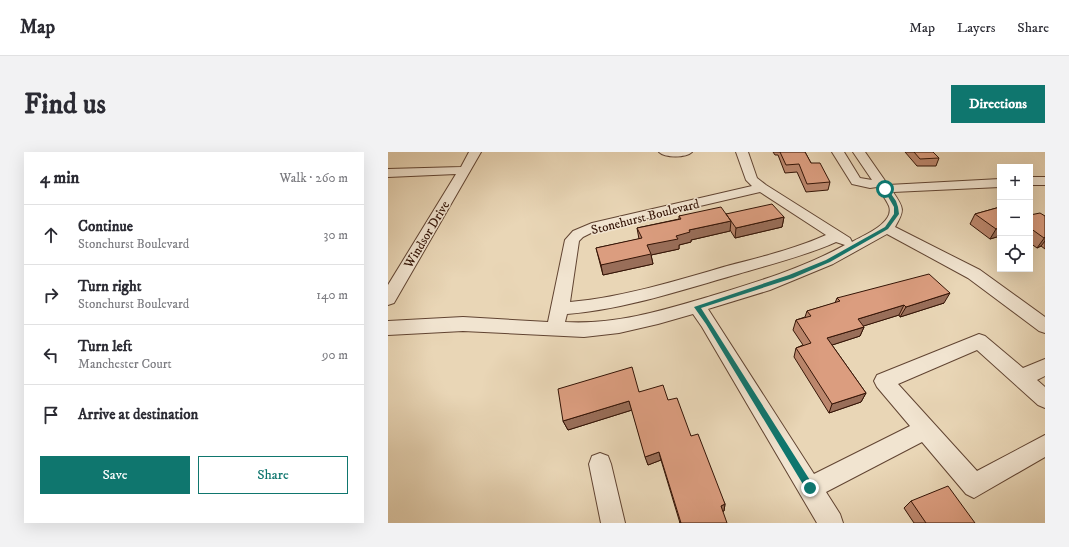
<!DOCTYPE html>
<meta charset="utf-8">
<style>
:root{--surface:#fff;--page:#f2f2f3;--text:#2b2b33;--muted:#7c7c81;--line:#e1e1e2;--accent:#0f766e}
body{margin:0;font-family:"IM FELL DW Pica",serif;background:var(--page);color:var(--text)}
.controls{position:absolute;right:12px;top:12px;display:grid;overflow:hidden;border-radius:0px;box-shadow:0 4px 16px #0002}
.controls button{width:36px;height:36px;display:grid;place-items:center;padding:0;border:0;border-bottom:1px solid var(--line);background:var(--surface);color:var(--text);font:20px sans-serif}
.stop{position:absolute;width:12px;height:12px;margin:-9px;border:3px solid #0f766e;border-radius:50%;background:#fff}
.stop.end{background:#0f766e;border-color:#fff;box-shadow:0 1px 4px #0008}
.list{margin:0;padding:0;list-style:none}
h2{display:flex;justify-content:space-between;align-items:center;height:52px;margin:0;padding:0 16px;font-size:17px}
h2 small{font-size:13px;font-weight:400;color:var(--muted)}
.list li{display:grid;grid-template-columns:26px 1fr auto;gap:12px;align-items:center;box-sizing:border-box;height:60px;padding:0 16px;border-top:1px solid var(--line)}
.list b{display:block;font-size:15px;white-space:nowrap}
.list p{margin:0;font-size:13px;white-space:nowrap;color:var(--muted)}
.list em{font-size:13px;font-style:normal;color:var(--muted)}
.actions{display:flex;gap:8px;padding:12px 16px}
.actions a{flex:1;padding:9px 0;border:1px solid var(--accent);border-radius:0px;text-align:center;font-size:14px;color:var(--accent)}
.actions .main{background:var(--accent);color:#fff}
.icon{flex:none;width:22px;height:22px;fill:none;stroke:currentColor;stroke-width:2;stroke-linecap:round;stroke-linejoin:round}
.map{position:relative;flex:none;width:657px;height:371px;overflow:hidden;border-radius:0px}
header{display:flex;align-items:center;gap:24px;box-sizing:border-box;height:56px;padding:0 20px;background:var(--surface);border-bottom:1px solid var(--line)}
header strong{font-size:19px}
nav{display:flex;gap:22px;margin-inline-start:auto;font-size:14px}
.intro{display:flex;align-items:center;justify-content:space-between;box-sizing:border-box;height:96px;padding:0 24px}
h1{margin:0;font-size:28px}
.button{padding:10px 18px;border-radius:0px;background:var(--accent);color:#fff;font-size:14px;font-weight:700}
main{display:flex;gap:24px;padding:0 24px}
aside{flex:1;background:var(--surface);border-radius:0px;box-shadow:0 4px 16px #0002}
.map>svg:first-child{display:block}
</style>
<header>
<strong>Map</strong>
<nav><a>Map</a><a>Layers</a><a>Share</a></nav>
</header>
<div class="intro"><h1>Find us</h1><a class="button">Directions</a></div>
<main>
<aside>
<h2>4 min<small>Walk · 260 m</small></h2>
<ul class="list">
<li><svg class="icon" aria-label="ahead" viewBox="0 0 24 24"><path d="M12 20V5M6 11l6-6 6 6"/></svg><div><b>Continue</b><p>Stonehurst Boulevard</p></div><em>30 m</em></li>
<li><svg class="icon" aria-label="right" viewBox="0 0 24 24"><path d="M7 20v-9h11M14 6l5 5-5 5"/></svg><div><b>Turn right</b><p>Stonehurst Boulevard</p></div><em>140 m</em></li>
<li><svg class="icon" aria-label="left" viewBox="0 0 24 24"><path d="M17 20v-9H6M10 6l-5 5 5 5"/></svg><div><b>Turn left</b><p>Manchester Court</p></div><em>90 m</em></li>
<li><svg class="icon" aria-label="arrive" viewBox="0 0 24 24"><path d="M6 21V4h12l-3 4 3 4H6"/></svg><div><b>Arrive at destination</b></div></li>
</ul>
<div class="actions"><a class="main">Save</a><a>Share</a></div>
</aside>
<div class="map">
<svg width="657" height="371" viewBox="0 0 657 371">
<rect width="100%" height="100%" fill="#e9d6b6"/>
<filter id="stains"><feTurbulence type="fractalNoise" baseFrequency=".005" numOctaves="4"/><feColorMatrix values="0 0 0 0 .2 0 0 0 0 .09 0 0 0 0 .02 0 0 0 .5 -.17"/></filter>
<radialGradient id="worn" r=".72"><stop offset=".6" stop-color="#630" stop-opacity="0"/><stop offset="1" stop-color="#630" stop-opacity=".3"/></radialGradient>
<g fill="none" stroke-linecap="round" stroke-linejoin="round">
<defs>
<path id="minor" d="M81 0H93L6 151 0 153V133L68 22 0 25V17L73 15Z
M271 0H304C298 6 277 6 271 0Z
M348 0H360L369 26 378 33 462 86 464 90C476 83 507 71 501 54 498 47 493 41 489 35L482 36 464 32 444 0H456L472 26 484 28 465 0H477L500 33 612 27V35L505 40C516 56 517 58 507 75L592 118 657 165V181L651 179 580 126 499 82 445 112 382 138 320 157 426 322 522 274 489 235 486 229 489 223 591 182 597 184 635 216 657 207V224L649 228 657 235V256L650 253 589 198 510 232 589 319 657 283V305L586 346 578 342 534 290 438 340 452 362 455 371H429L314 175 305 162 270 172 231 181 196 185 75 179 0 183V169L75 165 160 170 177 88 185 79 204 71 364 34 358 28ZM372 40 438 83C407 97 373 105 339 114 287 129 236 145 182 150L191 89 195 85 209 78ZM448 90 457 93C415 116 369 130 323 144 276 158 228 173 177 170L179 162C238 157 294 138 350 122 383 112 417 104 448 90Z
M642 25H657V33H642Z
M212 301 220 304 223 312 237 371H213L201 312 204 304Z"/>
</defs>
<use href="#minor" stroke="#614432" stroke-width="2"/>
<use href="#minor" fill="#f1e4d0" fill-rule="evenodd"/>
</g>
<path fill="#bc876d" stroke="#341406" d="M385 0H417L423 11 442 30 440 38 418 40 409 20 397 21 390 3H387Z
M517 0H545L551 6 548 14H529Z
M612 55V84L602 87 582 72 587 62Z
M338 62 396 65 394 75 347 86 342 78V79L303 88V90L291 93V97L263 103 265 112 215 123 208 96 251 87 249 76 291 67V64Z
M642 63 657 64V97L653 94 649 96 642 91Z
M449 146 556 151 512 165 511 163 475 174 476 175 472 184 444 193 478 241 473 250 441 261 406 205 408 196 415 193 405 178 408 168 417 165 419 159 447 151Z
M251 240 280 248 303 284 337 352 336 359 292 371 273 308 260 313 244 258 180 278 175 269Z
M523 349 587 371H526L516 356Z"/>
<path fill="#996e59" stroke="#341406" d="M396 65 394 75 347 86 348 76Z
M343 69 342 79 303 88V90L291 93V97L263 103 265 112 215 123 213 113 259 93 288 84 301 78Z
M612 75V84L602 87 608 77Z
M657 85V89L653 94 649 96Z
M562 141 556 151 512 165 518 155Z
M516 153 511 163 466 177 470 167Z
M476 175 472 184 435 196 439 186Z
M478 241 473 250 441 261 444 252Z
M241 249 244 258 180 278 175 269Z
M271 300 273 308 260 313 257 305Z
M337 352 336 359 332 360 333 354Z"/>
<path fill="#db9d7f" stroke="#341406" d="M392 0H417L423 11H432L442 30 419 32 411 12 398 13Z
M526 0H545L551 6 532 7Z
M384 52 396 65 348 76 338 62Z
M333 55 343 69 301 78 302 80 288 84 290 87 259 93 263 102 213 113 208 96 254 86 249 76 293 67 291 64Z
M612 55V75L608 77 587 62Z
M652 61 657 64V85L656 86 642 76V63Z
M541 122 562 141 518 155 516 153 470 167 476 175 439 186 478 241 444 252 408 196 423 191 408 168 423 164 419 159 452 149 449 146Z
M244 215 251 240 275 233 280 248 289 246 303 284 310 282 337 352 333 354 339 371H291H293L271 300 257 305 241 249 175 269 170 237Z
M560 334 587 371H538L523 349Z"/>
<path fill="#0f766e" d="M495 36H499L508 49 510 55 511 62 500 77 442 110 405 126 313 156 425 333 426 336 425 339 422 341 419 339 318 172 306 155 401 123 438 108 497 75 506 62V55Z"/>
<g text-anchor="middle" stroke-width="3" stroke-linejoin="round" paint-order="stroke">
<g font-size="13" fill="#341406" stroke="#f1e4d0">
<text transform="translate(257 64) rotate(-14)" y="5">Stonehurst Boulevard</text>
<text transform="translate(38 82) rotate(-59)" y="5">Windsor Drive</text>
</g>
</g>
<rect width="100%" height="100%" filter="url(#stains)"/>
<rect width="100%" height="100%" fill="url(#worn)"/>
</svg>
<div class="controls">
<button>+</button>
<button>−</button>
<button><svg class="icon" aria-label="locate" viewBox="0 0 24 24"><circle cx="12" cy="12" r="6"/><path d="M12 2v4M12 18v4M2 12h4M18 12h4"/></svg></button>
</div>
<div class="stop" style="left:497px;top:37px"></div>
<div class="stop end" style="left:422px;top:336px"></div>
</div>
</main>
